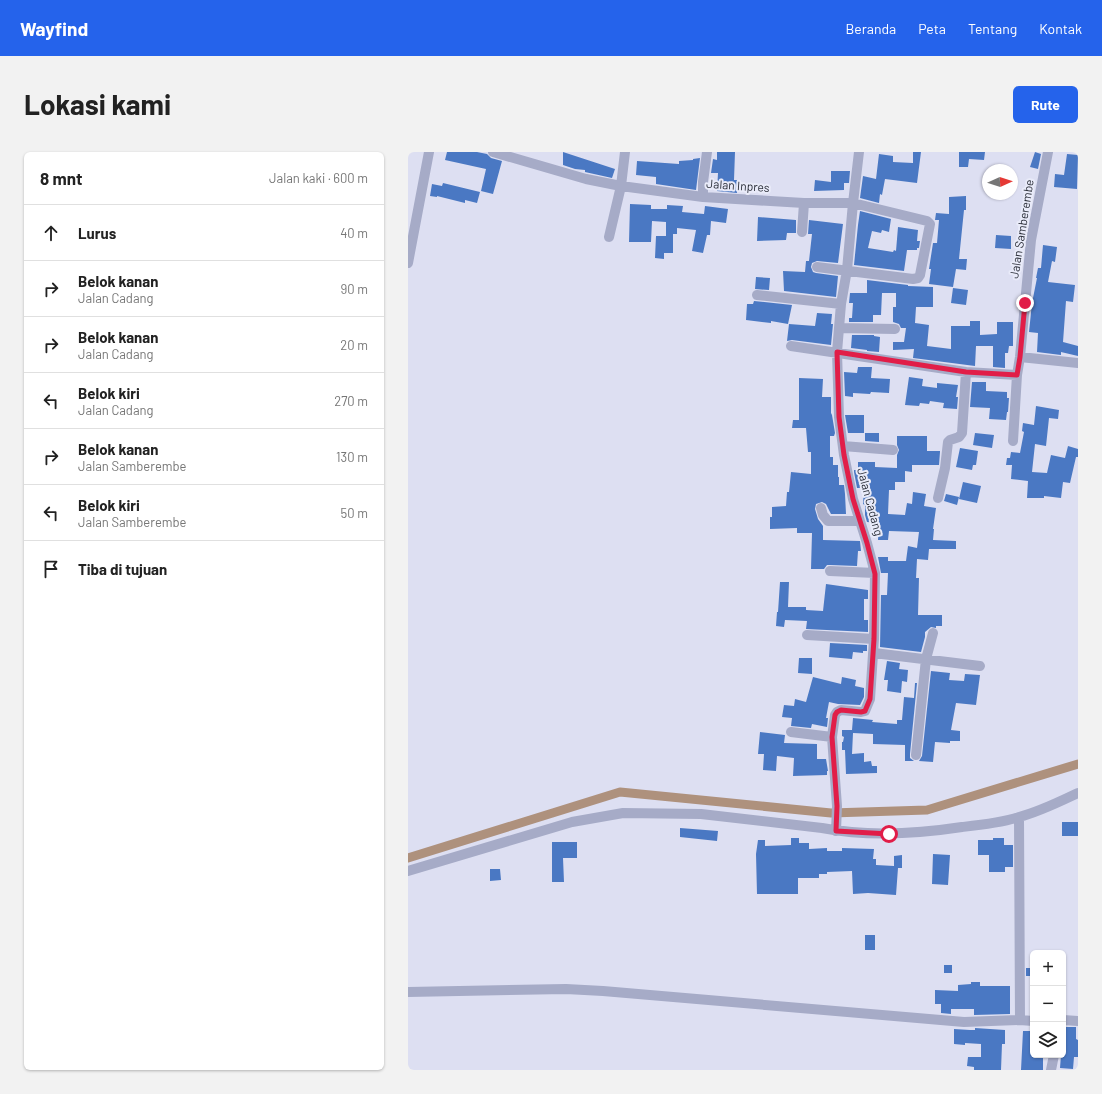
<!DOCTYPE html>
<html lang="id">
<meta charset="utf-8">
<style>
:root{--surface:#fff;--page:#f2f2f2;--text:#222;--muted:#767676;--line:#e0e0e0;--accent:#2563eb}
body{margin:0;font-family:Barlow,sans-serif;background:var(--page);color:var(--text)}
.controls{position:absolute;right:12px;bottom:12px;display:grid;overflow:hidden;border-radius:6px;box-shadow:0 1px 3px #0004}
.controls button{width:36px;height:36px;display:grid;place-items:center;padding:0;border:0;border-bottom:1px solid var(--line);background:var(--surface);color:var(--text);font:20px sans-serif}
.compass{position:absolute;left:574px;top:12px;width:36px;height:36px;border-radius:50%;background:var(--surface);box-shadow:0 1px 3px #0004;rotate:87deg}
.stop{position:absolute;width:12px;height:12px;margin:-9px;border:3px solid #e11d48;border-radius:50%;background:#fff}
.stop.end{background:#e11d48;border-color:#fff;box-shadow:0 1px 4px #0008}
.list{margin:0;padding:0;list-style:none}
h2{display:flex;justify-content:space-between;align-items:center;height:52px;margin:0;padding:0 16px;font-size:17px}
h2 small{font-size:13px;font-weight:400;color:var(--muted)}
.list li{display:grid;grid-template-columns:26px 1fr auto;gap:12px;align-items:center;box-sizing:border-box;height:56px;padding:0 16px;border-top:1px solid var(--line)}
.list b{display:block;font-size:15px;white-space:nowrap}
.list p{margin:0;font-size:13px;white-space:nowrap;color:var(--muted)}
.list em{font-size:13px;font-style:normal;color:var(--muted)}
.icon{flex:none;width:22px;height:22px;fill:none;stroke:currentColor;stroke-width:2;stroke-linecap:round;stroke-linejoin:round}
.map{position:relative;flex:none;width:670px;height:918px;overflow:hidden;border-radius:6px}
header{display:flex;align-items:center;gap:24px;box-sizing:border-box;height:56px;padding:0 20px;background:var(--accent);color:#fff}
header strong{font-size:19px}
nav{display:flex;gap:22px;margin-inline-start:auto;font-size:14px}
.intro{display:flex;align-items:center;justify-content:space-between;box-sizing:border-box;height:96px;padding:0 24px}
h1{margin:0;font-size:28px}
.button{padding:10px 18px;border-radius:6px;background:var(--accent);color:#fff;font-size:14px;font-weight:700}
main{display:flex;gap:24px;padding:0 24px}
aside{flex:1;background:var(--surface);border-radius:6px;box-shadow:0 1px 3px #0004}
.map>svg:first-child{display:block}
</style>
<header>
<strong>Wayfind</strong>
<nav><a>Beranda</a><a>Peta</a><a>Tentang</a><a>Kontak</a></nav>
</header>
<div class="intro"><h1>Lokasi kami</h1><a class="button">Rute</a></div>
<main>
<aside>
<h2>8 mnt<small>Jalan kaki · 600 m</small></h2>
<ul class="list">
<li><svg class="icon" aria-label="ahead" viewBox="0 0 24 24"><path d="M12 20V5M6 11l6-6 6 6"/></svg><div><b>Lurus</b></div><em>40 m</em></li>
<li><svg class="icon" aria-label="right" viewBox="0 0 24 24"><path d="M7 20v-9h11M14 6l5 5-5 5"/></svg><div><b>Belok kanan</b><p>Jalan Cadang</p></div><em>90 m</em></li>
<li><svg class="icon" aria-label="right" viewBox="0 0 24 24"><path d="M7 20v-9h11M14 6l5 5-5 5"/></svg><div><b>Belok kanan</b><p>Jalan Cadang</p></div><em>20 m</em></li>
<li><svg class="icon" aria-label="left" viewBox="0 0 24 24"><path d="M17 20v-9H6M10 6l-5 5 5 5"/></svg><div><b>Belok kiri</b><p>Jalan Cadang</p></div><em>270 m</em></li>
<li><svg class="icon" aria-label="right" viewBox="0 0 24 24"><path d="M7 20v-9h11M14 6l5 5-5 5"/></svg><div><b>Belok kanan</b><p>Jalan Samberembe</p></div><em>130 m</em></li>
<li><svg class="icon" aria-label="left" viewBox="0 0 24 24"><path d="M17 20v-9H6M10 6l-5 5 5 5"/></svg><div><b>Belok kiri</b><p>Jalan Samberembe</p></div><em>50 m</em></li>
<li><svg class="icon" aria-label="arrive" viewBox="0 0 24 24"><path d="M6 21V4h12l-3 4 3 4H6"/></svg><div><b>Tiba di tujuan</b></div></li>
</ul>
</aside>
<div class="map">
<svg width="670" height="918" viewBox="0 0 670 918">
<rect width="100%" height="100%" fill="#dddff2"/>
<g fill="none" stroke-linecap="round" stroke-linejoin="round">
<path stroke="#ae917d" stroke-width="9" d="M0 706 212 640 423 661 519 658 670 612"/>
</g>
<path fill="#4a78c3" d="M39 0H69L79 2 83 6 94 9 85 42 73 39 78 17 37 8Z
M155 0 207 17 204 26 177 20V18L167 17 155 13Z
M309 0H327L326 28H329V41L309 39 310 21H303L305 7 309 8Z
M505 0H513L509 31 477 27 474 43 472 42 471 51 452 46 455 24 468 27 471 2 485 4V10L505 11Z
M551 0H577L576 8 561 7 560 15H551Z
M627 0 633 2 630 17 622 15Z
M659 2 670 3 669 37 646 35 647 22 656 23Z
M292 6 288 38 248 32V25L228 23 229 9 271 12V9L285 8V7Z
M423 19H442L441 31H436V38L406 39 407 28 423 30Z
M35 31 72 40 69 51 57 48V51L29 44V45L22 44 24 32 34 34Z
M558 44V58H556L551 107H559L558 118 548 117 545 135 521 132 523 117H521L525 91H529L531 68H527L528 61 541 62V45Z
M222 52 243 53V57H259V53L275 54 274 60 296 62 297 54 320 57 318 71 303 69 302 83H299L295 101 284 99 288 78 269 76V82H265V101H256V107L247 106 248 84H258V70L244 69 243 90H221Z
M452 59 483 67 481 80 474 78 473 81 464 79 460 96 485 100 486 98 488 99 490 75 510 78 509 89H512L511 96H509V98H499L496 119 446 113 450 73Z
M350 65 388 68V81H379L378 88 349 89Z
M401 68 435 72 430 111 409 109 404 111 403 115 405 120 408 121 430 124 428 145 376 139 375 119 397 120 398 109H401L404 82H400Z
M588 83 603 84V97L587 96Z
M635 93 649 95 647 110 644 109 640 130 667 133 665 150 658 149 655 190 670 194V204L653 200V203L629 200 630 181 621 180 624 151 629 126H628L630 116H633Z
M348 125 362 126 361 138 347 137Z
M459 128 500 133V134L525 135V155H508L507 171 521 173 519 194 543 197V174H562V169H572V183L589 182V170H605V194H601L600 201H597V216L585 215V194H568L567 214 505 206 506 197 485 198V190H496L498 176H493L491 172 485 170V155H488V141H474L473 163H465V170H441V166H444L445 151H441L442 141H459Z
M545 136 560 138 558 153 543 151Z
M346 149 384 153 380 172 363 169V171L338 168 339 152H345Z
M409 161 424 162 423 172H425L423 193 384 188 379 189 381 172 407 174Z
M444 183H466V184L472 185 471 200 459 199V198L443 196Z
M450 215H464L463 226 482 227 481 241 463 240 462 242 445 241V245L437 244 436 220 449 221Z
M501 225 515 227 514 234 529 236V231L550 233 548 245H550L549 257 535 256 536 251 522 249 521 252 512 251 511 254 497 253Z
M391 226 415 227 414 245H423V261L424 263 427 281 426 284H422V305H425V313H430V325H431V333H436L437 342 438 362H423L418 352 414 350 408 352 407 357 410 367 415 374V388L452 389 453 399H450L449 414 422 413H419L416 417H403L404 381H389V376L362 377V365H364V355L378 354 379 340H381L383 320 403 322V300H400L398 276H384L385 268H391Z
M564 230H578V239L599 240V246H601L600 260H599L598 268 581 267 582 256 562 255Z
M628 254 651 258 650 267 641 266 638 294 627 292 624 320 639 321 643 303 657 306 660 294 670 297V305H668L662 331 655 330 653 346 636 344V346H619L620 329 603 327 604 313H598L599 306H602L603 300 612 301 616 280 614 279 615 271 626 273Z
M437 263H456V281H440Z
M457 281H471V290L457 289Z
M567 281 586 283 584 296 565 293Z
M489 284H519V299H532V300L531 313H504V320L497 319V330H487V338H481L480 362 497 363 499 351 504 352 505 340 518 342 516 354 528 356 525 377H526L525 388 548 389V397H521L520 408 509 407 508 426H511L510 463H534V474H528V476L523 475 517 480V485L513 500 472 495 473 443H479L480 421H473L470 405H480V409H498L500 394 509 396 511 380 481 379 480 388H470L471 371 459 370 457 363V353L455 352 456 336H449L446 320V318H450V310H467V315L489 316V303L491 298 489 293Z
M552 296 570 299 568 313H565L564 318 548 315Z
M555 330 573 334 569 351 551 347Z
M538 342 551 345 549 353 536 349Z
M372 430H381L380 455H398V458L415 459 418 432 460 438V447H456V468H460V480L398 477 399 469 377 468 376 475 368 474 369 460H370Z
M422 491 459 493V499H455V501L445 500 444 507 421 505Z
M391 506H404V522L390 521Z
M479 509 492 511 491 517 500 518 499 530 494 529 493 541 479 539 480 528H476Z
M523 519 542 521 541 528 556 529 557 522 572 523 568 553 548 551 543 578 552 579V589H542V591L527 590 525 610 511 609 514 604Z
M405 525 433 532 434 525 448 528 447 534 456 536V545L452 553 430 552 421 550 418 566H420L419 575 404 572 403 576 383 574 384 566 374 565 376 553 386 554 387 547 398 550Z
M507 531H509L502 602V606L506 609H497V593L465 592V582L445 581 444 602 456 601V610L463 609 464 614H469V621L438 622 437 598H434V590H435L436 585 434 584V578H444L445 566 465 568 464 570 489 572V568H494L496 545 506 546Z
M352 580 377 583 376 591 409 592V607H418L420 619H419V623L385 624 386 606 369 604 368 619 355 618 356 602H350Z
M654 670H670V684H654Z
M272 676 310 679 309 689 272 685Z
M383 686H391V691H401V697L419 696V699H434V696L466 697 465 707H468V713L486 714V704L494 703V716H490L488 743 460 741 445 742 444 719 419 720V722H411V726H390V742H349L348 702 350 688H357V694L383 693Z
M585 686H596V693H605V715H597V720H581V703H570V688H585Z
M144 690H169V706H155L156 730H144Z
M525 702 542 703 540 733 524 732Z
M82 717H92L93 728 82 729Z
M457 783H467V798H457Z
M536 813H544V821H536Z
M618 816H625V824H618Z
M563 830H572V834H602V862L566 863V857H543V862L533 861V852H527V838L550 839V833L563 832Z
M657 875H668V887L670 888V905H666L665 917 652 916 653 903H655V887H657Z
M567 876 597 878V892H594L593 918H566V915L559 914 560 905H573V892L557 891V893L546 892V877L562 878H567Z
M615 879H625L624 904H635V918H613Z"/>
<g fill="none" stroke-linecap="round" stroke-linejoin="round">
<path stroke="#a6abc7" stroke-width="10" d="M85 0 178 27 213 34 295 45 396 51H445L519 69 522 72 512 123 510 126 505 127 409 115
M295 45V30L299 0
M394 80 396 51
M201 85 213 34 217 0
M0 111 21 0
M349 143 433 152
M431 176 487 177
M383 194 558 220 609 223 612 205 623 88 640 0
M612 205 670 211
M605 289 609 223
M435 294 485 298
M530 346 537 316 540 290 542 288 551 285 554 281 558 220
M413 356 415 363 420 369H452
M422 419 467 421
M399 483 466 487
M466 501 572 514
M383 580 424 585
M508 603 518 507 525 481
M611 665 612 868 625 869
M428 679 429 654 424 585 427 563 429 560 433 558 453 560 457 559 462 547 466 487 467 421 459 391 445 347 436 303 431 265 429 200 433 152 439 118 445 51 451 0
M0 719 164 670 215 661 293 662 414 676C461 685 508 682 554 675 573 673 593 671 611 665 631 660 651 650 670 641
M0 840 158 837 195 839 556 870 612 868
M655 868 670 869
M643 918 646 903"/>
</g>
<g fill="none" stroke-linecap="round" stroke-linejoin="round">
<path stroke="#e11d48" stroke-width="5" d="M481 682 428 679 429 654 424 585 427 563 429 560 433 558 453 560 457 559 462 547 466 487 467 422 459 391 445 347 436 303 431 265 429 200 558 220 609 223 612 205 617 151"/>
</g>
<g text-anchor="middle" stroke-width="4" stroke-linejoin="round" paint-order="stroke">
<g font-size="12" fill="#292d37" stroke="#e9ebf9">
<text transform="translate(330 34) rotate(4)" y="4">Jalan Inpres</text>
<text transform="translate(614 77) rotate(-81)" y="4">Jalan Samberembe</text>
<text transform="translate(462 350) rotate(75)" y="4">Jalan Cadang</text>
</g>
</g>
</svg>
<div class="controls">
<button>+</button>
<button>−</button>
<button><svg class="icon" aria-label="layers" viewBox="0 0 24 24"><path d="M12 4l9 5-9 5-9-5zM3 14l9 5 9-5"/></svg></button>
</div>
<svg class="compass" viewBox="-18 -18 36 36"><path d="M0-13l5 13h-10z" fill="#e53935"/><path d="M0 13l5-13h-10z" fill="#767676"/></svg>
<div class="stop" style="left:481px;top:682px"></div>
<div class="stop end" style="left:617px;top:151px"></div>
</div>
</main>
